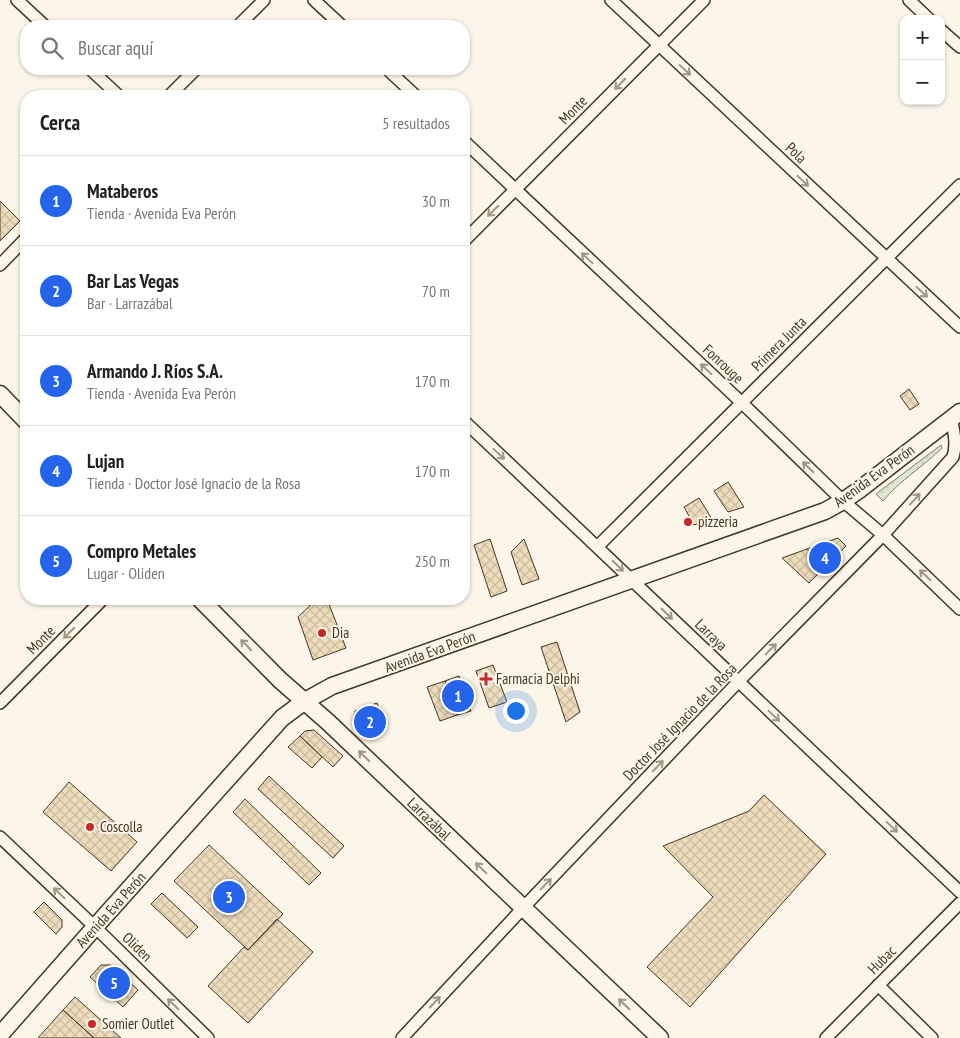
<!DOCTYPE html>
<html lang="es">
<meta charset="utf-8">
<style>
:root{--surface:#fff;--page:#f2f2f2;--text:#222;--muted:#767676;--line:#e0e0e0;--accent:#2563eb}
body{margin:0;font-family:"PT Sans Narrow",sans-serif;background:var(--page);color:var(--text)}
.controls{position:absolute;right:15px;top:15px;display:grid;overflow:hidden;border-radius:10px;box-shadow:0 1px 4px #0004}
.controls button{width:45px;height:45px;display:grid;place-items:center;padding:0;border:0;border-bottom:1px solid var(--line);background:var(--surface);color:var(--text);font:25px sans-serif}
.you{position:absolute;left:515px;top:710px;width:18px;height:18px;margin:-12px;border:4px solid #fff;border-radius:50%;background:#1a73e8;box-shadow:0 0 0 8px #1a73e833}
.badge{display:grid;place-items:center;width:32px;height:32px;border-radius:50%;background:var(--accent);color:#fff;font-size:16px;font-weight:700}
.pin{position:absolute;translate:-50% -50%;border:2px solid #fff;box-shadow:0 1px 5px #0006}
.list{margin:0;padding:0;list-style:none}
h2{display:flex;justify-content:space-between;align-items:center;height:65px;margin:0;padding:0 20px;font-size:21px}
h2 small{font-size:16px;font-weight:400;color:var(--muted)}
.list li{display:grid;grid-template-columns:32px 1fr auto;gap:15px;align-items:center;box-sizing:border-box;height:90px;padding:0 20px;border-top:1px solid var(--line)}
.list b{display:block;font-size:19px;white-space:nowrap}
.list p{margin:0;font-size:16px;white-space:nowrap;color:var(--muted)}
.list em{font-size:16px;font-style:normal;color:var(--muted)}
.icon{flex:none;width:28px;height:28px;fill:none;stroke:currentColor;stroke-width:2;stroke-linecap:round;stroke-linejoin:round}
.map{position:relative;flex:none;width:960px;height:1038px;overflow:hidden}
.search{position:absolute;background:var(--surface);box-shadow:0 1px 4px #0004;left:20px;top:20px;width:450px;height:55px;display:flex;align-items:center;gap:12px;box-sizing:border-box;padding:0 18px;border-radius:20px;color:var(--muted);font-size:19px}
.panel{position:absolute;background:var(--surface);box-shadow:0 1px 4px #0004;left:20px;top:90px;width:450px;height:515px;border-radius:20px}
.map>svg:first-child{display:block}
</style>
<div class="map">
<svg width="960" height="1038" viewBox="0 0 960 1038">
<defs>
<pattern id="grass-dots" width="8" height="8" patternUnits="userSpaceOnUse" patternTransform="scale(1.25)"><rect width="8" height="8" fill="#dce7d0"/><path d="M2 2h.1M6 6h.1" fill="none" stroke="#bec7b2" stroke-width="1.8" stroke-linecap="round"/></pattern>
<pattern id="building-cross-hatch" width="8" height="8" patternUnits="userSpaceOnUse" patternTransform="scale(1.25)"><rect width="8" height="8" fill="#ecdcbc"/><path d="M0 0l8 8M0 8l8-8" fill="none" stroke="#ccbda1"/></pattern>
</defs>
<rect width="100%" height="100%" fill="#fbf6e9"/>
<path fill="url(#grass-dots)" stroke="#887966" d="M941 445 942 448C923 467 900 480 883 501L876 494Z"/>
<path fill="url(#building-cross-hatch)" stroke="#4a3520" d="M0 201 20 221 0 241Z
M909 389 919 404 910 410 900 396Z
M728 482 744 507 728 512 714 491Z
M699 498 712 519 694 525 684 507Z
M838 538 846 546 825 567 807 549Z
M490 539 507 591 491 597 474 545Z
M524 539 539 579 522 585 511 552Z
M807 549 825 567 809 583 782 558Z
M317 599H327L346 648 313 660 298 617Z
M557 642 580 712 566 722 541 647Z
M493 665 507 702 489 708 476 671Z
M459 676 471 711 457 715 445 681Z
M445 681 457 715 440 721 427 687Z
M377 703 385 724 372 738 353 720 355 711Z
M314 730 343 756 333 767 300 736 305 731Z
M300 736 322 757 312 768 288 747Z
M269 776 344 846 333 858 258 789Z
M69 782 137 842 111 871 43 812Z
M764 795 826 854 690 1007 647 967 713 897 663 846 749 811Z
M245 799 321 873 309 885 233 812Z
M209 845 283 914 248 950 174 881Z
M162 893 198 927 187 938 151 904Z
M44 902 62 920V927L56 934 34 912Z
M277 919 313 952 248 1023 208 986 244 947 248 950Z
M101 965H111L138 990 123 1007 90 977Z
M75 997 121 1038H94L63 1010Z
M63 1010 94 1038H38Z"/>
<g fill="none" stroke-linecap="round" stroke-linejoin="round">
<defs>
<path id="street" d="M17 0 45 26
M314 0 342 26
M611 0 960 327
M909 0 929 19
M238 26 264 0
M941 30 960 47
M90 69 119 96
M387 69 416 96
M169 96 196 69
M464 141 741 402 843 501 883 535 960 609
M464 241 704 0
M0 265 26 238
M464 421C630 577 794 735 960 892
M598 546 960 185
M0 703 103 599
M0 837 95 927 208 1038
M878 985 932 1038
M402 1038 523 908 738 682 883 535 953 457C957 443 954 432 951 418
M826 1038 960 903"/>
<path id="secondary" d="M0 394 26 421
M200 599 280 680 328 722 660 1038
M0 1035 95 927 282 718 305 701 332 686 825 511 843 501 859 490 960 412"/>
</defs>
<use href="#street" stroke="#4a3520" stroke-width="14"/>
<use href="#secondary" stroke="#4a3520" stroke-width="19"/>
<use href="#street" stroke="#fbf6e9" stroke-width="11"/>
<use href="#secondary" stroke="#fbf6e9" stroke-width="16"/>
</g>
<defs><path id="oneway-shaft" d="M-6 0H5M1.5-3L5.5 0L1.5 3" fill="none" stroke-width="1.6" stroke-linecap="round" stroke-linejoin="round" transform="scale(1.25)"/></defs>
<g stroke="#a29684">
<use href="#oneway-shaft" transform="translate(685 70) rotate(43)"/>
<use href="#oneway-shaft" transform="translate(620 84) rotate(135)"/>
<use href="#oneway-shaft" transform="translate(803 181) rotate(43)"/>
<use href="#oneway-shaft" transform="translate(493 211) rotate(135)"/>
<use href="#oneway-shaft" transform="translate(587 258) rotate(-137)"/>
<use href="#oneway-shaft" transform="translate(922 292) rotate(43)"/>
<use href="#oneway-shaft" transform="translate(706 369) rotate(-137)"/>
<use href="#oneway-shaft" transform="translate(499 454) rotate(43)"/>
<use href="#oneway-shaft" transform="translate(808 467) rotate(-136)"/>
<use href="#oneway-shaft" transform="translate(915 499) rotate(-48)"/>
<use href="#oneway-shaft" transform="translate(618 566) rotate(44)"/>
<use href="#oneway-shaft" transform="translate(925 575) rotate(-136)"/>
<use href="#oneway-shaft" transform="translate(667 614) rotate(44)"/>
<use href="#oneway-shaft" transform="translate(69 633) rotate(135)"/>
<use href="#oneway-shaft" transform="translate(246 645) rotate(-135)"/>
<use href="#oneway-shaft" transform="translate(771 649) rotate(-45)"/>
<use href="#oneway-shaft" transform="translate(774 716) rotate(43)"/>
<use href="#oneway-shaft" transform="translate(364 756) rotate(-136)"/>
<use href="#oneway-shaft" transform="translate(658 766) rotate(-46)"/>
<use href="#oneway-shaft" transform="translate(892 827) rotate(43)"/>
<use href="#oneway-shaft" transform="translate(481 868) rotate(-136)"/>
<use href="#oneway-shaft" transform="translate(546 884) rotate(-46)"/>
<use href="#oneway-shaft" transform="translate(59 893) rotate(-137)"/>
<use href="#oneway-shaft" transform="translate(435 1002) rotate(-47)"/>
<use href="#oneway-shaft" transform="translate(173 1004) rotate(-136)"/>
<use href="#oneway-shaft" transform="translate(624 1004) rotate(-136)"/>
</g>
<g fill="#c62828" stroke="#fbf6e9" stroke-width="2">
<circle cx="688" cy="522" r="5"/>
<circle cx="322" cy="633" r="5"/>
<path d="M483.5 671.5h5v5h5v5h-5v5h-5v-5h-5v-5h5z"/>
<circle cx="90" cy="827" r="5"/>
<circle cx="92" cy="1024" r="5"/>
</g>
<g text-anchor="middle" stroke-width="4" stroke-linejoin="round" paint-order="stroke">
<g font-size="15" fill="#4a3520" stroke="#fbf6e9">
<text transform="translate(573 110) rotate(-45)" y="5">Monte</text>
<text transform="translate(796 153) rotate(43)" y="5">Pola</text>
<text transform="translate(779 344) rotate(-45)" y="5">Primera Junta</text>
<text transform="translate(723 364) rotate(43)" y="5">Fonrouge</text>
<text transform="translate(874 476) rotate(-36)" y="5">Avenida Eva Perón</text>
<text transform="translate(711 635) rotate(44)" y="5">Larraya</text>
<text transform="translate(41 640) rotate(-45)" y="5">Monte</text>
<text transform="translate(430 652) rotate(-20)" y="5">Avenida Eva Perón</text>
<text transform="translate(680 722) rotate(-46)" y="5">Doctor José Ignacio de la Rosa</text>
<text transform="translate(429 819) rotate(44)" y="5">Larrazábal</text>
<text transform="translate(111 910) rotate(-48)" y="5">Avenida Eva Perón</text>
<text transform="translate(137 947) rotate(44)" y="5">Oliden</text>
<text transform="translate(882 960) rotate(-45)" y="5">Hubac</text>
</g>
<g font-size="15" fill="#4a3520" stroke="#fbf6e9" text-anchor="start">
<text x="698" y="527">pizzeria</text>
<text x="332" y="638">Dia</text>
<text x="496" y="684">Farmacia Delphi</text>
<text x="100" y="832">Coscolla</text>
<text x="102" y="1029">Somier Outlet</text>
</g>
</g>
</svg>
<div class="controls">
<button>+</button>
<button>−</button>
</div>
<div class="you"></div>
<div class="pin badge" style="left:458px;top:696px">1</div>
<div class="pin badge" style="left:370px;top:722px">2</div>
<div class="pin badge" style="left:229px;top:897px">3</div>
<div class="pin badge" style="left:825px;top:558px">4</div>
<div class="pin badge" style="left:114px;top:983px">5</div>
<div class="search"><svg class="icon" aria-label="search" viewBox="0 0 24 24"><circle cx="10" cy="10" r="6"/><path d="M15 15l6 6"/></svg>Buscar aquí</div>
<section class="panel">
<h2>Cerca<small>5 resultados</small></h2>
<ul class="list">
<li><span class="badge">1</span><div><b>Mataberos</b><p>Tienda · Avenida Eva Perón</p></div><em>30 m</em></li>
<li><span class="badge">2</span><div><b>Bar Las Vegas</b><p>Bar · Larrazábal</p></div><em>70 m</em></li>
<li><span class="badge">3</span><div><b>Armando J. Ríos S.A.</b><p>Tienda · Avenida Eva Perón</p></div><em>170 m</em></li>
<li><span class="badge">4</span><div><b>Lujan</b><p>Tienda · Doctor José Ignacio de la Rosa</p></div><em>170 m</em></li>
<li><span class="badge">5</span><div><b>Compro Metales</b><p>Lugar · Oliden</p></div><em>250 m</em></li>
</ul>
</section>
</div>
